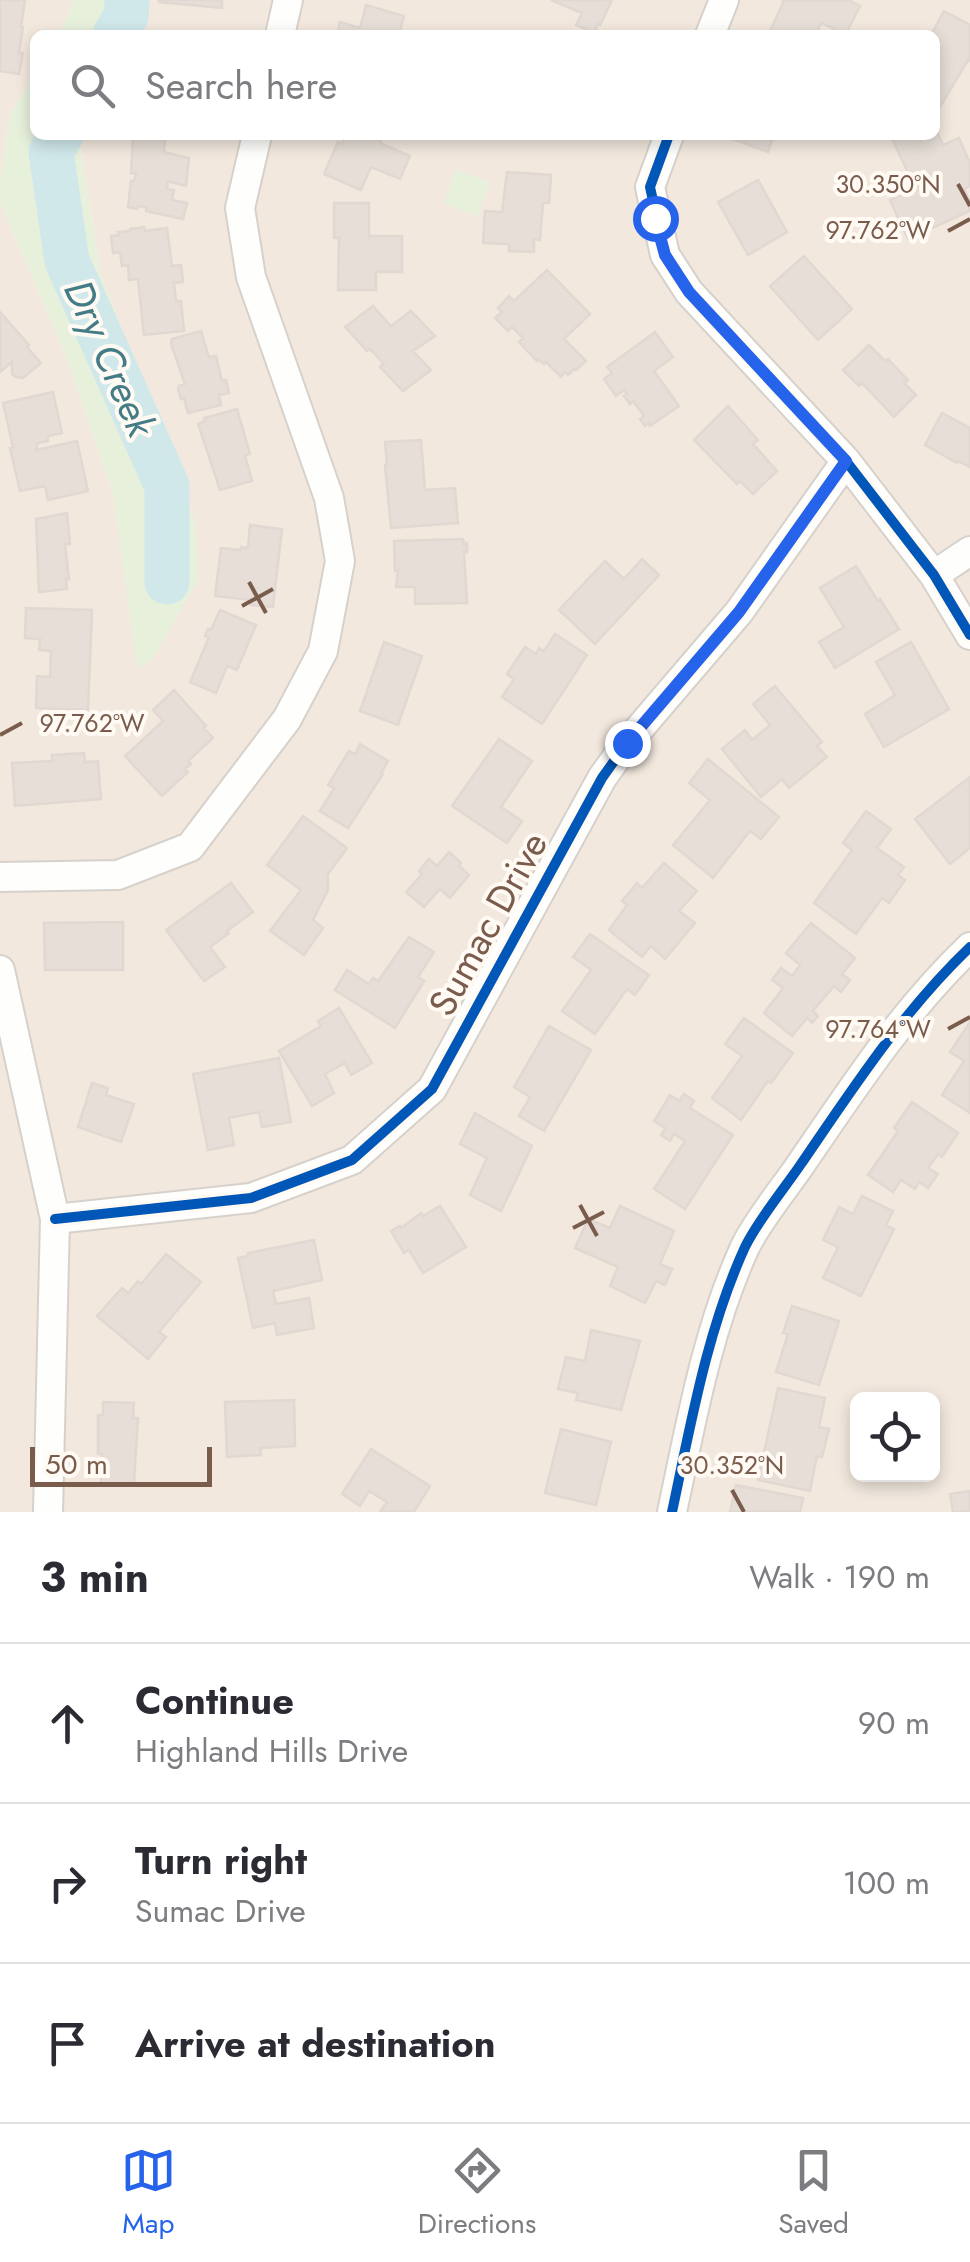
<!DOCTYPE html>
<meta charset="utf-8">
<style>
:root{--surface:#fff;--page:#f7f7f7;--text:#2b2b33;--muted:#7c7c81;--line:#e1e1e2;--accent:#2563eb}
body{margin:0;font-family:Jost,sans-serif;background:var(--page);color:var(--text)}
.controls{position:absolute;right:30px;bottom:30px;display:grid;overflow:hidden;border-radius:15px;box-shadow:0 5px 15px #0003}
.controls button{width:90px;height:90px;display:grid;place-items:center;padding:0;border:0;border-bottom:2px solid var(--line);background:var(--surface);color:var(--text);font:50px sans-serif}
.scale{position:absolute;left:30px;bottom:25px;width:182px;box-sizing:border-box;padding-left:10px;border:5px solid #7a5c4d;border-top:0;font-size:28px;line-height:35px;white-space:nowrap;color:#7a5c4d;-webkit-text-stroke:8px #fffaf3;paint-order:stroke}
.stop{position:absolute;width:30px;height:30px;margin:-22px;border:8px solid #2563eb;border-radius:50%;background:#fff}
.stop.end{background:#2563eb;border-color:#fff;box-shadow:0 2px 10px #0008}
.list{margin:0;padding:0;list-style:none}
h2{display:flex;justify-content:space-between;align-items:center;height:130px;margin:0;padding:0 40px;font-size:42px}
h2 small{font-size:32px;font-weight:400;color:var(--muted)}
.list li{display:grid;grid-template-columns:65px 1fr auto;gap:30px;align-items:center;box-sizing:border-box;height:160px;padding:0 40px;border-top:2px solid var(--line)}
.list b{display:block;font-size:38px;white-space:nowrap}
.list p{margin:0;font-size:32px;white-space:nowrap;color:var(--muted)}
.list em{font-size:32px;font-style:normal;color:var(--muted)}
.icon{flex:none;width:55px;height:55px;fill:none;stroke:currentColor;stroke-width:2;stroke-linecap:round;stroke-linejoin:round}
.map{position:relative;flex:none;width:970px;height:1512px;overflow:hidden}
.search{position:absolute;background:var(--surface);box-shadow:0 5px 15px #0003;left:30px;right:30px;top:30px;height:110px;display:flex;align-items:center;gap:25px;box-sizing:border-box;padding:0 35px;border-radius:15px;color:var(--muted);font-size:38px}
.sheet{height:610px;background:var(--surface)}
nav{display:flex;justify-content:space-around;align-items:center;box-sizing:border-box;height:140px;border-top:2px solid var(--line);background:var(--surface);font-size:28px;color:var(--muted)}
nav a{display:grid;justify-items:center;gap:5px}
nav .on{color:var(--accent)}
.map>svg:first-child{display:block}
</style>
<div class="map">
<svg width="970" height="1512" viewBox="0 0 970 1512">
<rect width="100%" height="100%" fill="#f9f5f0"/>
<path fill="#f2e8de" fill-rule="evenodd" d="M0 0H74L59 35H35V74L10 114 0 184Z
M137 0H970V1512H0V202L64 351 113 492 138 668 196 524 101 274 79 140 81 135H935V35H130ZM858 1400H932V1474H858Z"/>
<path fill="#e7f0db" d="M74 0H137L130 35H59Z
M35 74V135H81L79 140 101 274 196 524 198 581 152 659 137 669 113 492 64 351 0 202V184L10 114Z
M456 169 490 182 478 216 444 203Z"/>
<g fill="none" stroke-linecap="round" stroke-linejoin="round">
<path stroke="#d0e8ea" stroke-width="45" d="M115 35 126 16 127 0
M61 135 51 152 67 261 167 486V582"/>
</g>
<path fill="#e6ded7" stroke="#e2d8d2" stroke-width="2.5" d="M0 0H25L21 27H23L19 53H23L19 74 0 71Z
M159 0H222V8L159 2Z
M551 0H612L600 25 598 24 595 30 606 35H586L588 30 576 25 582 13Z
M782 0H848L860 6 846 34 821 23 816 35H768L784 1Z
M366 5 404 16 399 35H337L340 22 360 28Z
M944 11 970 25V61L968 60 937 112 935 35H931Z
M935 127 943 145 959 138 970 163V186L964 189 970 202V211L908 239 890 200 915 188 891 136 935 135Z
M133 135H155L165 138 164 152 189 158 186 186 168 181 167 189 174 190 172 200 187 203 183 219 146 211V207L139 206 137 209 128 207 131 181H134L136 174 131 173Z
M345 135H383L380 143 410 156 400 179 371 167 361 190 324 174 338 142 342 144Z
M731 135H774L768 152 730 138Z
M507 172 551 175 549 203H543L540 240 534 239V252L509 251V244L483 243 485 211 502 212Z
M758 180 787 232 748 255 718 202Z
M334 203H369V236H402V272H376V290H338L339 238H334Z
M144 227 145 231 167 228 172 266 181 265 183 282 174 283 176 301H181L184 331 144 335 138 279 129 280 128 265 122 266 120 252 113 253 111 236 119 235 118 232 130 231V229Z
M804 256 852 309 818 340 770 286Z
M547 270 590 314 564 339 586 361 576 370 574 369 568 375 565 372 561 377 546 362 544 364 538 359 537 361 519 342 523 338 512 327 508 331 495 318 502 312 498 308 509 296 514 301Z
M373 306 391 326 411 311 435 336 413 351 431 370 403 391 380 367 384 364 370 349 367 351 345 327Z
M0 312 29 345 27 347 41 363 23 378 16 377 12 374V362L0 372Z
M201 331 209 357 216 356 222 381 226 380 229 393 219 395 221 405 188 413 184 398 181 399 178 390 179 386 185 384 171 344 172 339Z
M655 332 673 357 654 371 679 406 650 426 648 423 645 426 640 419 644 416 633 401 630 404 624 396 627 394 624 390 616 396 604 379 612 373 607 367Z
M869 345 885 361 888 359 908 380 904 383 916 395 894 417 862 383 859 386 843 370Z
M53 392 62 433 48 436V441L38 443 36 450 77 441 88 491 48 500 45 486 20 491 10 448 13 447 3 403Z
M728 406 758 440 753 444 777 471 753 494 740 481 737 484 694 440Z
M237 409 250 454 245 455 252 481 220 490 198 424 205 421 204 418Z
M942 413 970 428V467L958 461 957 463 925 445Z
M421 440 425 490 455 488 458 523 391 528 385 465H387L385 442Z
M67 513 70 544H65L69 579H66L67 589 39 592 36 519Z
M250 525 282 529 273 607 251 605V600L215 596 221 548 241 550V547L248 548Z
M463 539 464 544 467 543V552H464L467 603 415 604V587H396L398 570 395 571 394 541Z
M642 559 659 575 595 644 559 610 605 561 624 579Z
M856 566 878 601 880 599 899 629 835 668 819 642 844 627 820 588Z
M26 608 92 610 88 710 36 708 37 676 50 677 51 651 39 650 40 639 25 638Z
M220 610 256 625 237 670 227 666 216 693 190 682 209 637 205 636 208 629 211 630Z
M555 634 587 655 542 724 502 697 514 679 507 674 525 647 536 654 539 648 544 651Z
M384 642 422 656 398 725 360 711Z
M911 642 949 709 884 747 865 714 895 695 876 662Z
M775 686 822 742 817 746 827 757 789 788 782 779 761 797 722 749 745 730 752 740 770 725 753 704Z
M174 690 206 726 204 728 213 738 188 761 191 764 185 769 188 772 162 796 125 756 163 721 153 710Z
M499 739 532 761 501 807 522 821 507 843 452 806Z
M360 744 388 761 381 773 383 774 348 828 320 811 334 788 328 785 349 751 355 754Z
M84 753 85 762 98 761 101 799 15 806 12 763 52 761V755Z
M708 759 779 817 761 839 750 831 713 878 673 845 710 800 689 783Z
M970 777V848L950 864 915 819Z
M866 811 891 829 877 848 904 867 898 875 905 880 889 903 882 898 856 934 814 903 852 850 843 843Z
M303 816 347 848 328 874V890L313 920 323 928 304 955 270 931 301 890 267 865Z
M449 852 461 863 459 866 469 875 450 898 440 889 424 907 406 892 422 874 419 871 429 859 437 866Z
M664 863 697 891 679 911 695 923 665 959 651 946 642 957 609 930 627 905 622 901 637 883 642 888Z
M231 883 253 912 227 931 229 933 210 947 225 967 204 981 166 930Z
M123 922V970H45L44 923Z
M811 923 855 958 842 974 850 980 841 992 834 986 813 1011 818 1016 812 1023 807 1018 792 1036 764 1013 783 988 772 980 781 968 792 976 800 965 786 953Z
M590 934 649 975 635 995 627 989 595 1034 562 1011 591 970 573 957Z
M409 937 434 952 418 977 424 981 395 1028 335 990 347 970 369 984 373 978 378 981Z
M339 1008 372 1063 351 1075 345 1063 325 1074 334 1093 312 1106 279 1051 321 1026 318 1021Z
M744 1018 793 1053 771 1083 768 1081 741 1120 712 1098 742 1056 725 1044Z
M970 1022V1113L942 1095 964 1061 950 1052Z
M549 1026 591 1050 544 1131 519 1116 530 1097 514 1087Z
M279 1058 291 1122 262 1127 259 1112 229 1118 234 1145 208 1150 193 1074Z
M92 1083 108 1088 106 1095 134 1104 121 1142 78 1127Z
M684 1094 694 1101 690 1108 733 1135 685 1209 654 1189 685 1141 674 1134 670 1141 661 1135 665 1128 654 1121 670 1095 679 1101Z
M912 1102 958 1133 942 1157 938 1154 928 1168 938 1174 928 1188 919 1182 915 1189 901 1180 893 1192 868 1175 898 1131 894 1128Z
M475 1113 532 1146 501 1211 470 1195 487 1158 460 1144Z
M862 1196 893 1211 886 1225 894 1229 861 1296 823 1278 838 1247 823 1240 839 1207 853 1214Z
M440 1206 466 1247 423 1273 409 1250 404 1253 391 1231 400 1226 401 1228 421 1213 423 1216Z
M620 1206 674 1231 660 1264 672 1269 665 1285 656 1281 645 1303 610 1286 618 1267 575 1248 588 1219 610 1228Z
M314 1240 322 1280 273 1291 276 1304 309 1298 314 1328 277 1335 275 1323 253 1328 238 1258 248 1256V1253Z
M166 1254 201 1282 159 1332 166 1337 148 1359 97 1316 122 1288 128 1293 138 1281 141 1284Z
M792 1306 839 1321 819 1385 776 1372 788 1334 783 1333Z
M591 1330 640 1341 621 1410 576 1400 578 1393 558 1389 566 1357 585 1361Z
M778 1388 825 1398 819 1427 829 1429 822 1457 817 1456 810 1491 758 1480Z
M294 1400 295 1446 260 1448 261 1455 227 1457 225 1402Z
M103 1402 134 1403 133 1418H138L134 1483H101L102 1454H98V1415H103Z
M561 1429 611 1442 596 1505 545 1493Z
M371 1449 430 1486 414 1512H380L387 1502 369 1491 360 1506 342 1494Z
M736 1485 803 1498 800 1512H730Z
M970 1491V1512H953L950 1494Z"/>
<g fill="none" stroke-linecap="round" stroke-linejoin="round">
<defs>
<path id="minor" d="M280 35 288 0
M710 35 724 0
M669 135 650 187 665 255 689 292 846 461 934 575 970 635
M934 575 970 551
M0 877 118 875 190 847 287 719 323 651 340 561 329 498 251 277 240 208 257 135
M0 970 55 1219 48 1512
M55 1219 251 1198 352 1160 432 1089 602 778 627 743 739 612 846 461
M672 1512C691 1423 707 1330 745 1247 758 1220 784 1189 801 1164 853 1088 903 1011 970 947"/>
</defs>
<use href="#minor" stroke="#d7d1cb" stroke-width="32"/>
<use href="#minor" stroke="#fefefd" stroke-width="28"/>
<defs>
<path id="cycleway" d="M669 135 650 187 665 255 689 292 846 461 934 575 970 635
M55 1219 251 1198 352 1160 432 1089 602 778 627 743 739 612 846 461
M672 1512C691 1423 707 1330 745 1247 758 1220 784 1189 801 1164 853 1088 903 1011 970 947"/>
</defs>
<use href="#cycleway" stroke="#fffaf3" stroke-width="16"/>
<use href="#cycleway" stroke="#0057b8" stroke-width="10"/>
</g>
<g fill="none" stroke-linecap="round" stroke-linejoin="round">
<path stroke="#2563eb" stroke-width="12" d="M627 743 739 612 846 461 689 292 665 255 655 218"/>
</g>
<path fill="none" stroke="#7a5c4d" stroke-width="4" d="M958 184 970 206M948 231 970 219M249 582 266 613M242 606 273 589M0 735 22 723M948 1029 970 1017M580 1205 597 1236M573 1228 604 1212M732 1490 744 1512"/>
<g text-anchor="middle" stroke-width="8" stroke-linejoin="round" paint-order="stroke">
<g font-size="38" fill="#7a5c4d" stroke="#fffaf3">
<text transform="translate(488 924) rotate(-61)" y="13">Sumac Drive</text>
</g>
<g font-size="40" font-style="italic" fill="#437c86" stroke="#fffaf3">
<text transform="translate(110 358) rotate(66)" y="14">Dry Creek</text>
</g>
</g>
<g font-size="25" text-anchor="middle" fill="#7a5c4d" stroke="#fffaf3" stroke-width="8" stroke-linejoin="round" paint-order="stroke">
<text x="888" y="193">30.350°N</text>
<text x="878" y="239">97.762°W</text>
<text x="92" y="732">97.762°W</text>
<text x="878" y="1038">97.764°W</text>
<text x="732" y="1474">30.352°N</text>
</g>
</svg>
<div class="controls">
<button><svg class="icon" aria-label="locate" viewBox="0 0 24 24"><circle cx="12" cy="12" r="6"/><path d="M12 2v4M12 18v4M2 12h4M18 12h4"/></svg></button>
</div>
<div class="scale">50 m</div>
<div class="stop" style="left:655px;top:218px"></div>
<div class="stop end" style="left:627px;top:743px"></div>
<div class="search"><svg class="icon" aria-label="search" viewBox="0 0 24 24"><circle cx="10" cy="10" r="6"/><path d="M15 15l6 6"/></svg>Search here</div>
</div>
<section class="sheet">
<h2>3 min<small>Walk · 190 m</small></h2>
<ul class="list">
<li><svg class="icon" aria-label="ahead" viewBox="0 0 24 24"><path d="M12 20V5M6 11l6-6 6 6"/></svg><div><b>Continue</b><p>Highland Hills Drive</p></div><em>90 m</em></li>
<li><svg class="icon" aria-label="right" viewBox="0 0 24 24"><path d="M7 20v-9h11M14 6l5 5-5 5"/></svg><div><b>Turn right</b><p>Sumac Drive</p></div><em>100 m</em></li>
<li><svg class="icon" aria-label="arrive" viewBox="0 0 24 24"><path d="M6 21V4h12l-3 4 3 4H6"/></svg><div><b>Arrive at destination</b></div></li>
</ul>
</section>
<nav>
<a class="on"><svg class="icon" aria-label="map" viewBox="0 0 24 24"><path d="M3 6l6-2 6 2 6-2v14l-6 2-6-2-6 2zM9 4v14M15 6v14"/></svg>Map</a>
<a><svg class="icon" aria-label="directions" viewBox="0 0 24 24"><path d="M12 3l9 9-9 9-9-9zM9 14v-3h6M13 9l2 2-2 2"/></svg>Directions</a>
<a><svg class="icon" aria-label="saved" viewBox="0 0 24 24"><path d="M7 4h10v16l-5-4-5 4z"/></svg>Saved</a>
</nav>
